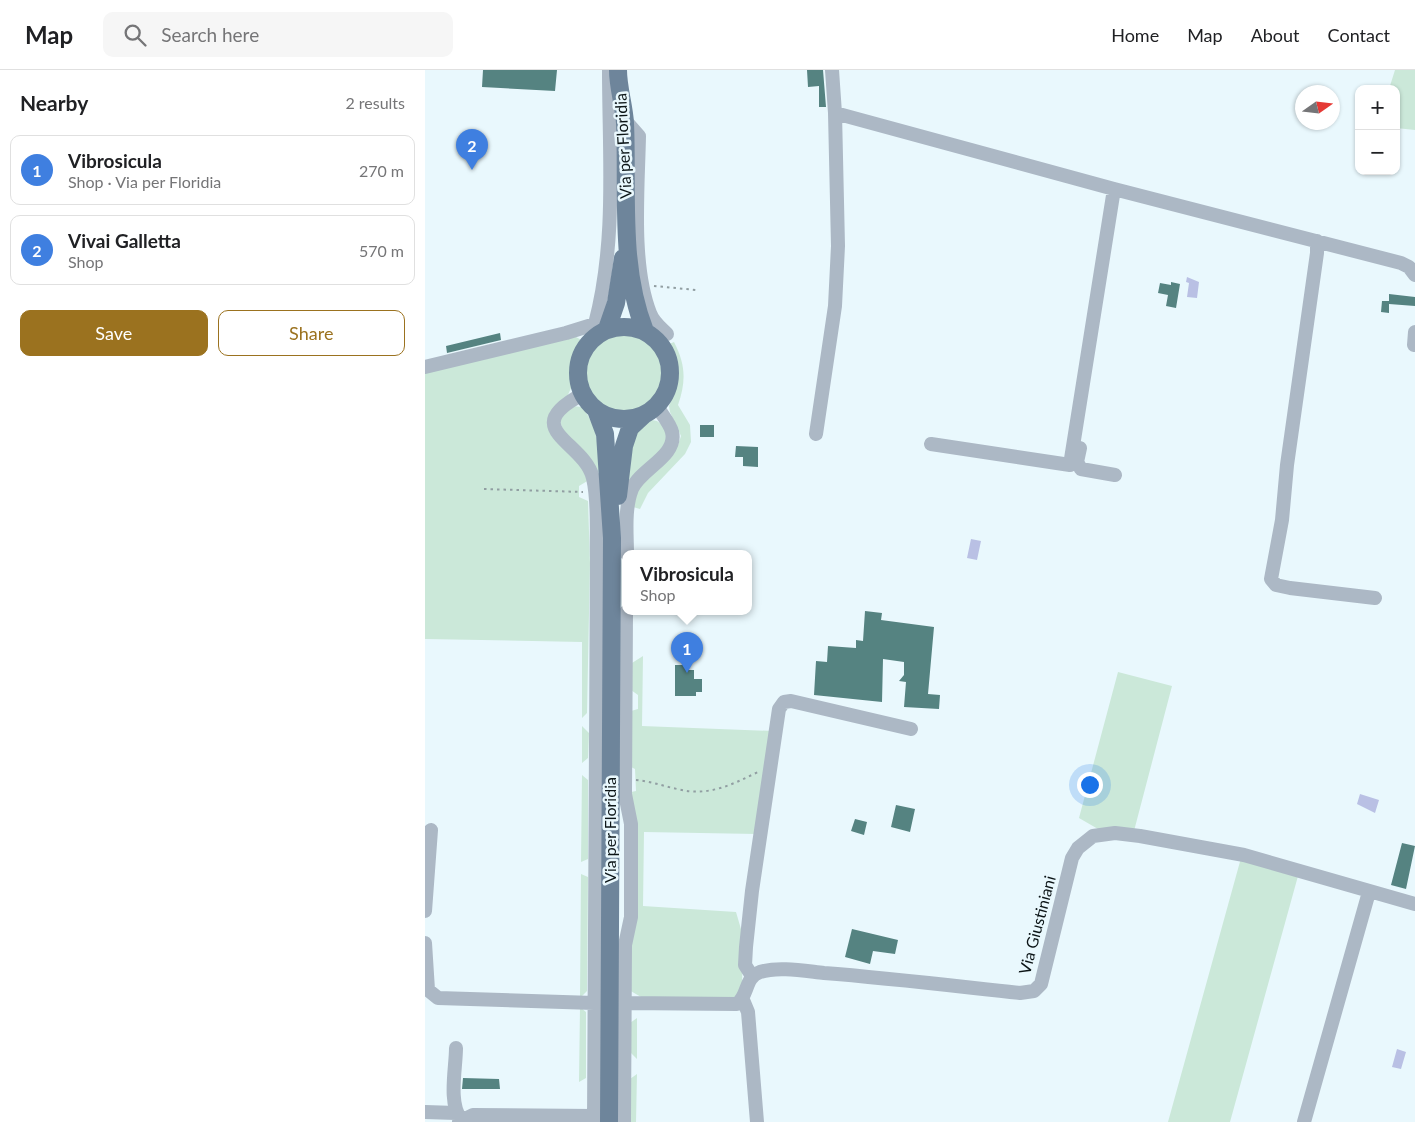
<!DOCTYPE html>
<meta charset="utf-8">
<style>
:root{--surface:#fff;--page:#f6f6f6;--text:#202124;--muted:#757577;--line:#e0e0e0;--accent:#9b721f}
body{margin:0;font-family:Lato,sans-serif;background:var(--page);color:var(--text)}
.controls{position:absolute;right:15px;top:15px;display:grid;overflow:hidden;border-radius:10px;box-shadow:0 1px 4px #0004}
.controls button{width:45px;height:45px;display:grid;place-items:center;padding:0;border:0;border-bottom:1px solid var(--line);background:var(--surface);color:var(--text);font:25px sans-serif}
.compass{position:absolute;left:870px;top:15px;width:45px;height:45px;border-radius:50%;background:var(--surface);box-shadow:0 1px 4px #0004;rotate:76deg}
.you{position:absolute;left:664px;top:714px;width:18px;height:18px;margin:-12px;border:4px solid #fff;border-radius:50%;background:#1a73e8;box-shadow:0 0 0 8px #1a73e833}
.badge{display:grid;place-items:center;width:32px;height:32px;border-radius:50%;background:var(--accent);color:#fff;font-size:16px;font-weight:700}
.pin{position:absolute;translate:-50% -41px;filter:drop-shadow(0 1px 2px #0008)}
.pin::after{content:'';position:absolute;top:26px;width:18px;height:15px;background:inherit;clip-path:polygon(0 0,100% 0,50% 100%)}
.popup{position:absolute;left:197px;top:480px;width:130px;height:65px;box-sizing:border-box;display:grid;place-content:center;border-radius:10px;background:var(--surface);filter:drop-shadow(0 1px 4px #0005);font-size:16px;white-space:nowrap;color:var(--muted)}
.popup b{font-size:19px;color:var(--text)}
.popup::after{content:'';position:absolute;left:50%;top:100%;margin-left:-10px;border:10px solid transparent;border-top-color:var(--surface)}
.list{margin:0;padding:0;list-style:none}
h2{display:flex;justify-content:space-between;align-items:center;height:65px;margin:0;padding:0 20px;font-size:21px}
h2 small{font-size:16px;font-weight:400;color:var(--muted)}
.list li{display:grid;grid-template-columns:32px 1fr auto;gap:15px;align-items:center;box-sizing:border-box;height:70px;margin:0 10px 10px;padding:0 10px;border:1px solid var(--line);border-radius:10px}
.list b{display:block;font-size:19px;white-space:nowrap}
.list p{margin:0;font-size:16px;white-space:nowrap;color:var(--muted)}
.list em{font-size:16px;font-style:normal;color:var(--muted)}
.actions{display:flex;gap:10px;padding:15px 20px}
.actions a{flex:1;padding:11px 0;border:1px solid var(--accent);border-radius:10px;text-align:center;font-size:18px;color:var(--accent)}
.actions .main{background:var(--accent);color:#fff}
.icon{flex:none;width:28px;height:28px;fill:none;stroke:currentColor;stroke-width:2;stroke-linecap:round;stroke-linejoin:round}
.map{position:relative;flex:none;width:990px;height:1052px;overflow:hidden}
header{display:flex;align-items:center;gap:30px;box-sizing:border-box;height:70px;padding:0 25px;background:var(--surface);border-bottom:1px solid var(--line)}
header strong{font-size:24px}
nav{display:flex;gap:28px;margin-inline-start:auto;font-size:18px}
.search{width:350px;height:45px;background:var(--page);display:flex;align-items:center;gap:12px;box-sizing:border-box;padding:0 18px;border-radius:10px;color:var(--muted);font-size:19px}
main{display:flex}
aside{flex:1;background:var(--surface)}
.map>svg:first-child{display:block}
</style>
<header>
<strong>Map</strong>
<div class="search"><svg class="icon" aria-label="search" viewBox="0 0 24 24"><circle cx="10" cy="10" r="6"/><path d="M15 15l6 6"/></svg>Search here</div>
<nav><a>Home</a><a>Map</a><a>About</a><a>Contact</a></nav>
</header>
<main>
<aside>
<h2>Nearby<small>2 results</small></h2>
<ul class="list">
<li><span class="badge" style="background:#3f7fe0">1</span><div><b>Vibrosicula</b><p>Shop · Via per Floridia</p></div><em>270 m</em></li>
<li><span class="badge" style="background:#3f7fe0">2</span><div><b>Vivai Galletta</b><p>Shop</p></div><em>570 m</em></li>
</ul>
<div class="actions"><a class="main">Save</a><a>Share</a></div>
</aside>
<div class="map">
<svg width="990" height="1052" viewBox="0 0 990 1052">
<rect width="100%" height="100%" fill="#e9f8fd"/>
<path fill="#cbe8d9" d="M970 0H990V60L971 58V19H964Z
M159 303a40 40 0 1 1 80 0a40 40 0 1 1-80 0Z
M146 264 158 271 145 294 146 318 142 327 125 342 124 350 158 396 164 410 154 416V427L163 431 165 493 162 643 157 648V572L0 569V301Z
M249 272C261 295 261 312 253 335L265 355 266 372 260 384 223 423 215 439 208 437 210 423 253 375 256 366 245 342 244 336 253 313 250 289 244 274Z
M147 336 157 337C174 359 173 376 174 403 164 384 135 368 135 348Z
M227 350 232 351 241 358V374L200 419 207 370 221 351Z
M218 586 217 656 348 661 332 764 219 762 218 836 311 842 318 866 317 919 310 930 223 931 204 920 206 722 211 721 210 699 206 697V641L213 639V625L206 620 207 593Z
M693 602 747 616 709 761 673 759 654 748Z
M157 656 164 663 163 688 157 693Z
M157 705 163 710V789L156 792Z
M816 788 873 806 805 1052H743Z
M156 804 163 807 162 921 155 928Z
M155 937 161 942V1008L154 1012Z
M212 948V989L206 983 205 953Z
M212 1004 211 1052H205V1009Z"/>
<path fill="#b9c0e4" d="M762 207 774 212 772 228 762 227 764 213 761 212Z
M546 469 556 471 552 490 542 488Z
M935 724 954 730 950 743 932 734Z
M972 979 981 982 976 999 967 997Z"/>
<path fill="#558381" d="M58 0H132L130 21 57 17Z
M382 0H398L401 37H394V16L383 17Z
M746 212 755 214 751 238 741 236 743 225 733 223 735 213 746 215Z
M964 224 990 227V236L964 234V243L956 242 957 231H964Z
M75 263 76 270 22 283 21 276Z
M275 355H289V367H275Z
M311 376 333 377V397L318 396V387H310Z
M440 541 457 543 456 550 509 557 503 624 515 625 514 639 479 637 481 612 474 611 479 605V592L458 589 457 632 389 625 391 591 402 592 403 576 431 578V570L438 571Z
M250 595H263V600H269V609H277V622H271V626H250Z
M471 735 490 739 485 762 466 757Z
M430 749 442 752 439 765 426 761Z
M977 773 990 776 981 819 966 815Z
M427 859 473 870 470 884 448 881 445 894 420 887Z
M38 1008 74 1009 75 1019H37Z"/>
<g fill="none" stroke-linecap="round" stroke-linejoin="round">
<path stroke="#919ea2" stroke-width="2" stroke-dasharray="2.5 4" stroke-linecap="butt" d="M229 216 271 220
M59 419 158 422
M211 710C225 711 238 716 252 719 283 727 306 715 333 702"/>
<path stroke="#acb8c5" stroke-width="14" d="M407 0 410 43 689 119 976 193 984 197 990 205
M200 50 214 66C213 118 206 195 225 243 228 252 236 258 242 264
M892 171V183L862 395 857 450 846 509 851 515 865 518 950 528
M989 275 990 262
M0 297 141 263 170 254C192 171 184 85 184 0
M158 324C91 359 159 371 168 408 174 433 171 462 172 488L169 1052
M391 364 410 236 413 176 410 43
M506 374 645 395 689 119
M655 378 652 392 656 399 690 405
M202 484C202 464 199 439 207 419 215 399 253 386 247 362 245 353 236 344 232 336
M0 841 6 760
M0 873 3 920 13 928 169 933
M327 906 320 895 321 877 327 821 354 639 359 632 366 631 486 659
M318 930 323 942 332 1052
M200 933 312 934C324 925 319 908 335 902 353 896 380 901 399 903 464 908 530 916 595 923L609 921 616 914 647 788 653 778 668 766 690 763 715 766 819 785 990 834
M31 978C31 998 23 1033 36 1049
M0 1042 31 1043
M34 1052 48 1045 169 1046
M199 1052 200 875 206 847V754L200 724 201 542
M879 1052 944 822"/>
<path stroke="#6e859b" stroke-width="18" d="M193 0C193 18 199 35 200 53 203 121 194 196 220 261
M153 303a46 46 0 1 1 92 0a46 46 0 1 1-92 0Z
M182 259 191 233 198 188
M171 340 180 364 187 468 184 1052
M193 426 199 376 205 358 219 345"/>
</g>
<g text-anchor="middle" stroke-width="5" stroke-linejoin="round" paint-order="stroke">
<g font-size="16" fill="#0c1517" stroke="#e9f8fd">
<text transform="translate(198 76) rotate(-93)" y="6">Via per Floridia</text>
<text transform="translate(185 760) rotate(-90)" y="6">Via per Floridia</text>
<text transform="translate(612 855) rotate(-75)" y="6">Via Giustiniani</text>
</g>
</g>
</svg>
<div class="controls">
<button>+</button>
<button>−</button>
</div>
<svg class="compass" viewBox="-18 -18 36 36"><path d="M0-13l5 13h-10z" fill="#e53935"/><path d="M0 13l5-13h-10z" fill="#757577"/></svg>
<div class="you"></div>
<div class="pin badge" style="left:262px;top:603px;background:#3f7fe0">1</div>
<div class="popup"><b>Vibrosicula</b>Shop</div>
<div class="pin badge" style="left:47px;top:100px;background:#3f7fe0">2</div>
</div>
</main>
